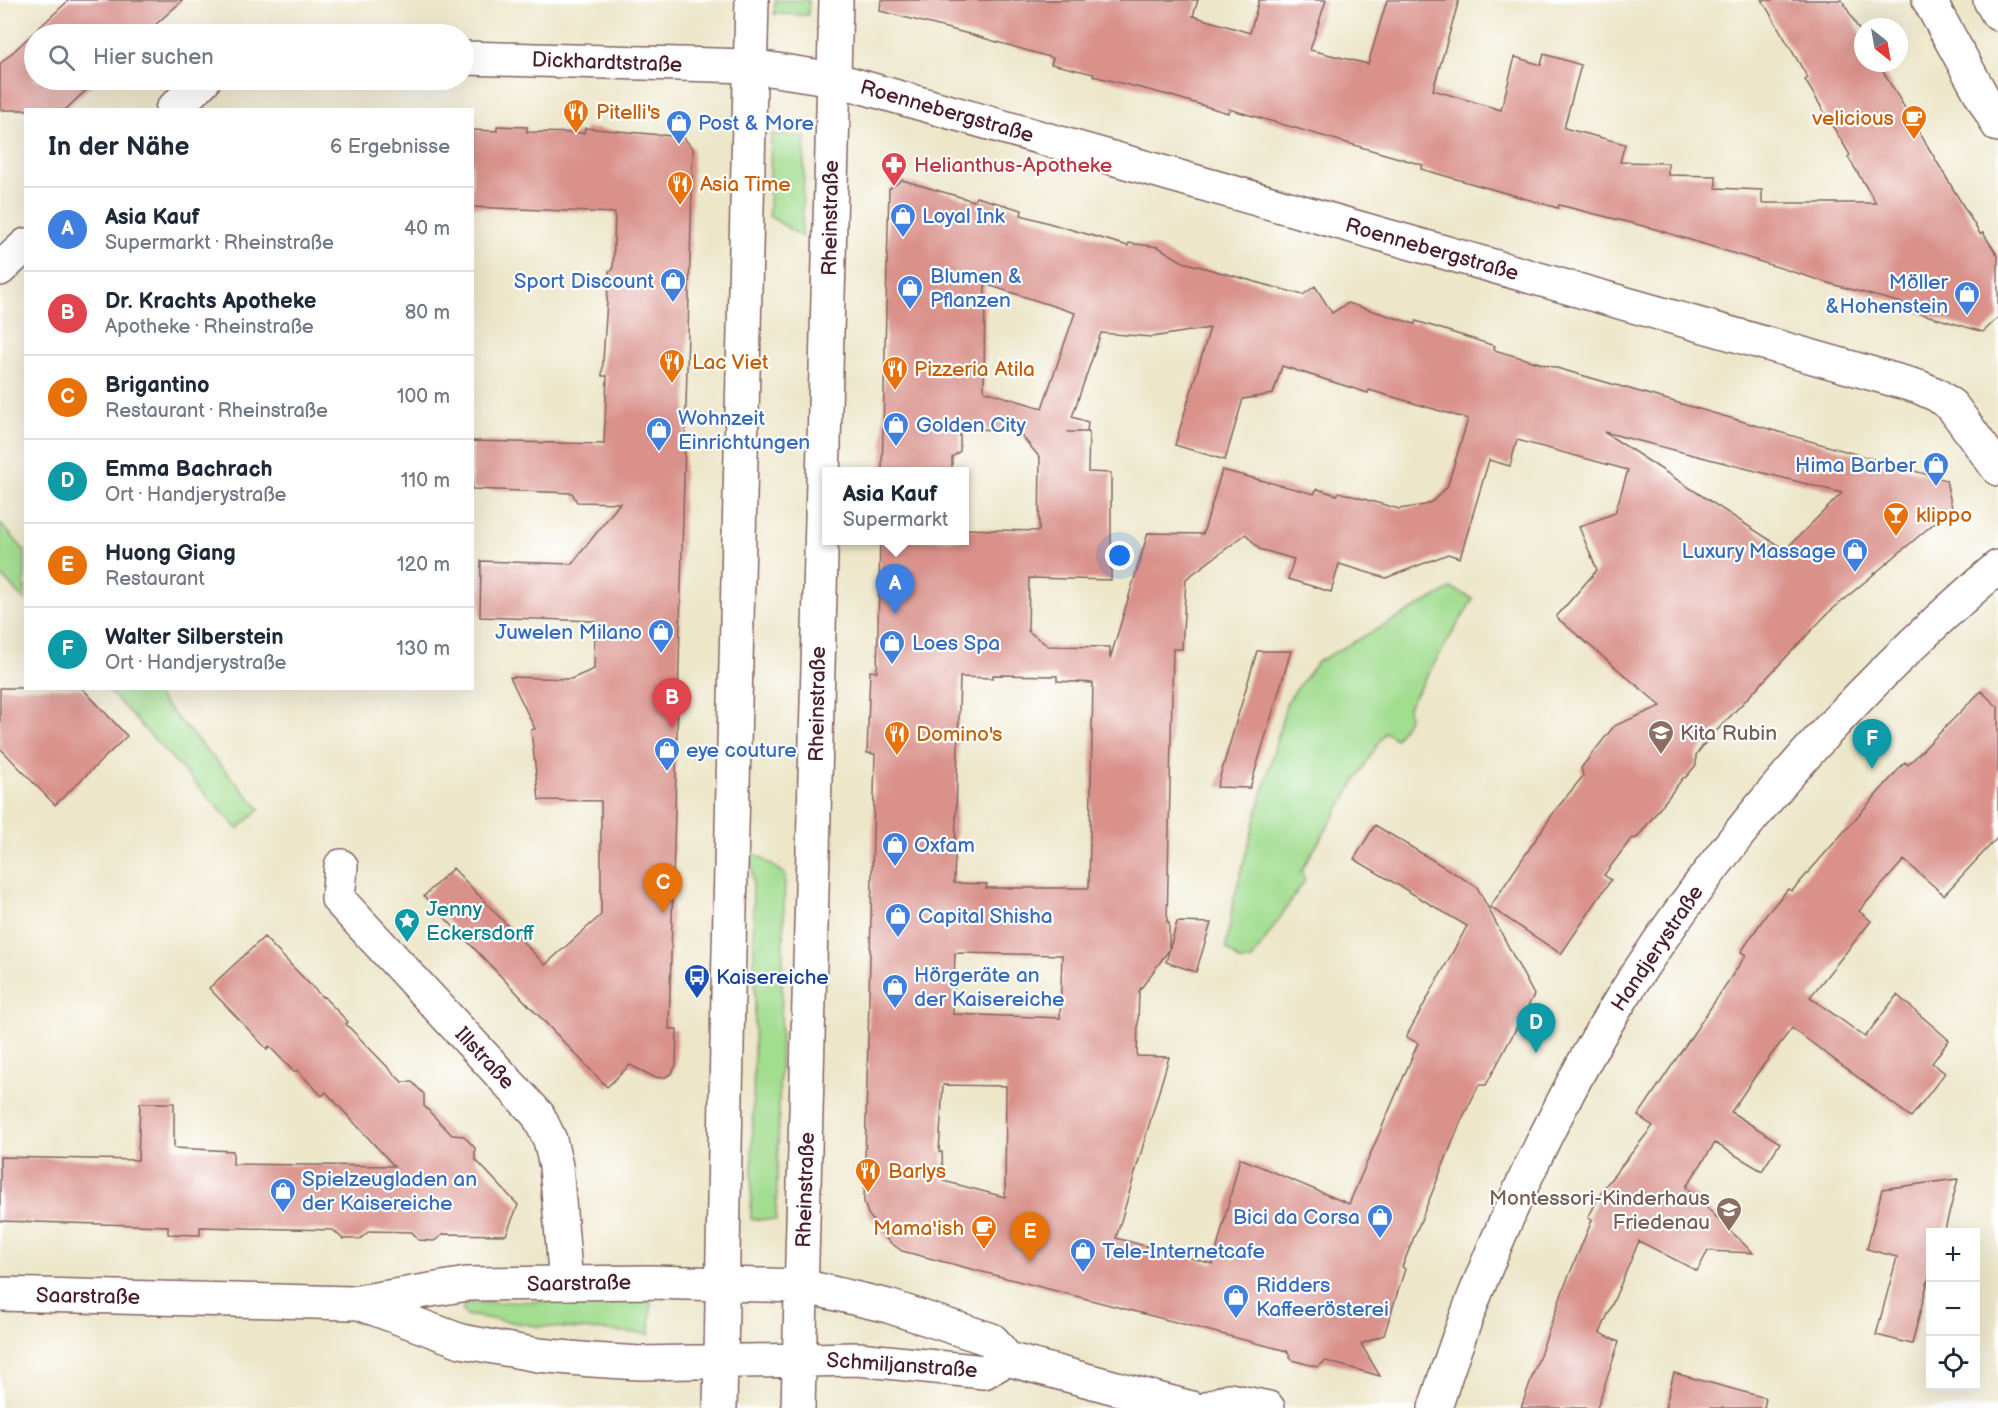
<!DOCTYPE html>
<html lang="de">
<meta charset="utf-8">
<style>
:root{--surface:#fff;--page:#f6f6f7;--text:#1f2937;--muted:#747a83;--line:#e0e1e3;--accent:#ea580c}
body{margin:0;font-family:"Balsamiq Sans",sans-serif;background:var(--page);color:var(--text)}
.controls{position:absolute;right:18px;bottom:18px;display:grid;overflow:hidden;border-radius:0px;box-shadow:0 6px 24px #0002}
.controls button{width:54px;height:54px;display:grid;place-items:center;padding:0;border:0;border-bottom:2px solid var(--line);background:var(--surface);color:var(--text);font:30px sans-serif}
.compass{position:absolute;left:1854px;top:18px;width:54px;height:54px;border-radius:50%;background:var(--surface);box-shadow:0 6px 24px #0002;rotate:149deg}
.you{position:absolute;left:1120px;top:556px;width:21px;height:21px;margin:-15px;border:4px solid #fff;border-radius:50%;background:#1a73e8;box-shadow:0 0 0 9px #1a73e833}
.badge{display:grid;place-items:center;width:39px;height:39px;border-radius:50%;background:var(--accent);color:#fff;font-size:20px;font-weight:700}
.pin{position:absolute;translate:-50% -50px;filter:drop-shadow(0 2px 3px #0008)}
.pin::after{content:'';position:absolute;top:32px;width:21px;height:18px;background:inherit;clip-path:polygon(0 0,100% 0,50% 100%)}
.popup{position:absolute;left:822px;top:467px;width:147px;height:78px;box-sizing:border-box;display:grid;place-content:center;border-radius:0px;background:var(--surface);filter:drop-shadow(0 2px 4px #0005);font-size:20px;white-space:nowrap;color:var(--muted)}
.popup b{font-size:22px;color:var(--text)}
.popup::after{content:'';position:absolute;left:50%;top:100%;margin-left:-12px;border:12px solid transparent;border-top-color:var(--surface)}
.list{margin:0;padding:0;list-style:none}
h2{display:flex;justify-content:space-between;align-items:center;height:78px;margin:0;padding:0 24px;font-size:26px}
h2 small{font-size:20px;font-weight:400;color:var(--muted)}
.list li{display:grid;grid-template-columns:39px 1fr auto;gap:18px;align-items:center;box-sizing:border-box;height:84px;padding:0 24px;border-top:2px solid var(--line)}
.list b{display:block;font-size:22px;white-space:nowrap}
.list p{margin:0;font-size:20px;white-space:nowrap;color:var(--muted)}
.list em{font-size:20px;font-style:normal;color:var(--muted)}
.icon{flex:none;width:33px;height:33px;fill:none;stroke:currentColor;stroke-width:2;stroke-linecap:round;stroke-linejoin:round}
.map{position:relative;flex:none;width:1998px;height:1408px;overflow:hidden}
.search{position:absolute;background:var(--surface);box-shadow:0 6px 24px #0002;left:24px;top:24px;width:450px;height:66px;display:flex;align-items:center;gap:15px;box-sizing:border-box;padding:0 21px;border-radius:33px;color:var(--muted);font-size:22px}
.panel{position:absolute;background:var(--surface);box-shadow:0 6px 24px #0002;left:24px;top:108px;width:450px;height:582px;border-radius:0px}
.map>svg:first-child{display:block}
</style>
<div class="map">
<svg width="1998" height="1408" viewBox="0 0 1998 1408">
<rect width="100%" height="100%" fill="#fff"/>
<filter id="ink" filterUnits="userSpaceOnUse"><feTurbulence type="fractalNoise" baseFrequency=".0167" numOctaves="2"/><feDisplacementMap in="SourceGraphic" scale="12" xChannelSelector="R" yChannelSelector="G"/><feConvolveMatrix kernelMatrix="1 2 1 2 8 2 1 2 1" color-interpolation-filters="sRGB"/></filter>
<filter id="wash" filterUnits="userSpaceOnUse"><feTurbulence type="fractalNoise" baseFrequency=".008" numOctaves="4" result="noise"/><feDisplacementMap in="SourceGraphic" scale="24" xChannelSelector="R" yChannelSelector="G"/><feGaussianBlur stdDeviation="1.35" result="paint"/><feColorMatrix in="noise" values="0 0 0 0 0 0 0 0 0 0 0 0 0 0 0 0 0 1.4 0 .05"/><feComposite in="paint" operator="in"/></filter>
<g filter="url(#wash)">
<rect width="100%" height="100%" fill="#ede6c9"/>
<path fill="#a2dd90" stroke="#767e5e" stroke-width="1.5" d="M775 0H809L808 15 774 14Z
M771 135 805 136 802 237 769 216Z
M0 523 25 551V601L0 574Z
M1452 588 1473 599 1408 707 1409 718 1396 739 1385 732 1301 871 1305 880 1251 961H1240L1226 948 1234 898 1287 702 1317 662Z
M107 689H151L260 809 238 829Z
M752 852 785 874 776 1220 751 1219 755 998Z
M597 1300 651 1301 650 1334 537 1326 466 1315 462 1310 464 1305 468 1303Z"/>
<g id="blocks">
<path fill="#d9918a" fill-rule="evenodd" d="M69 0H183L145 34H34V80H97L65 110H0V64Z
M881 0H1198L1193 16 1250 33 1259 0H1326L1310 50 1368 64 1387 0H1459L1433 90 1501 110 1515 57 1541 65 1544 54 1581 65 1564 128 1625 144 1620 162 1668 163V175L1716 176V188L1762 190V203H1876L1848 157 1850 155 1805 80 1808 78 1762 0H1842L1863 37V63H1878L1980 234 1983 233 1998 256V318L1983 332 1912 311 1913 306 1835 285 1655 229 1559 205 1558 208 1421 169 1423 165 1229 109 1228 113 1168 95 1093 76 1094 74 1051 64 1053 58 969 34 880 11Z
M497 126 527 127V132L584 133 585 128 683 137 693 149 669 1029H677L676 1065 672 1073 664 1078 654 1077 630 1065 607 1087 424 896 453 868 545 965 601 915V801L539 800 531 730 535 729 510 677 571 679 594 669 595 621 480 617 481 561 572 564 620 503 577 502 572 493 472 489V441L604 444 607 376H602L609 271 613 270 615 213 472 207V130L497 131Z
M902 180 974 201 976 197 1022 210 1021 215 1128 246 1129 243 1158 247 1183 262 1303 295 1315 286 1332 313 1348 303 1415 324 1416 321 1495 346 1494 350 1946 480 1952 508 1828 613 1705 743 1696 755V765L1686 777 1683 778 1637 838 1631 839 1604 875 1611 880 1561 954 1490 907 1554 812 1583 776 1581 768 1614 726 1661 706 1556 617 1597 570 1579 527 1615 513 1628 470 1517 440 1510 466 1489 460 1460 558 1448 554 1386 578 1339 564 1331 592 1288 579 1294 559 1259 549 1246 534 1186 579 1182 649H1173L1167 922H1169V950L1139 991 1137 1056 1169 1057 1116 1238 1213 1264 1240 1158 1349 1204 1418 1043 1406 1037 1467 926 1354 859 1375 825 1477 887 1534 995 1486 1085H1479L1461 1121 1402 1267 1405 1269 1384 1335 1361 1344 1380 1376 1326 1361 1317 1367 1292 1360 1287 1351 902 1251 888 1241 868 1214 864 1202 875 754 867 753 870 671 877 672 880 540H964V529L1039 531 1040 458 1017 430 960 429V451L952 457V471H882L889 189ZM985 284 1075 313 1042 408 984 391ZM1210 328 1175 445 1225 460 1243 399 1273 394 1282 366 1368 393 1369 390 1468 419 1447 487 1433 501 1425 505 1399 509 1339 492 1337 495 1317 489 1314 494 1222 470 1203 534 1148 533 1110 659V647L1048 646 1028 631 1029 578 1111 580V473L1088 472 1089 432H1067H1087L1088 422 1072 417 1101 333 1152 337ZM1604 432 1842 493 1785 550ZM993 675 1057 676V681L1093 683 1089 888H986L987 884 954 883 960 677 993 678ZM955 953 1062 955 1060 1018 953 1014ZM943 1085 1006 1086 1005 1197 943 1181 942 1152H939Z
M1257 651H1291L1250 788 1217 787Z
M0 688H82L127 736 55 805 0 748Z
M1981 691 1998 707V837L1944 895 1904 860 1859 911 1871 921 1810 997 1865 1037 1897 995 1949 1040 1932 1063 1945 1073 1911 1117 1792 1028 1756 1075 1731 1112 1780 1143 1762 1171 1715 1143 1686 1187 1753 1253 1708 1251 1697 1271 1639 1241 1600 1333 1619 1342 1597 1408H1521L1565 1285 1592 1220 1588 1218 1603 1189 1653 1126 1638 1116 1746 955 1741 952 1766 915 1788 889 1792 891 1905 762 1908 765Z
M1177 922 1211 923 1196 972 1166 962Z
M264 937 322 997 323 996 348 1022 346 1024 402 1082H412L424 1094V1106L452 1135 464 1136 475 1148V1159L518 1205 506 1235 444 1234 434 1241 418 1240 412 1232 369 1231 360 1239H343L333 1230 200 1227V1235L168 1234V1226L0 1221V1157L138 1160 140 1103H174V1148L233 1151V1164L394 1166 326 1092 322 1096 297 1070 294 1072 269 1046 267 1049 209 988Z
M1958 1179 1944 1233H1930V1273L1912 1344 1876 1335 1897 1257 1867 1249 1882 1189Z
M1674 1373 1766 1398 1764 1408H1665Z"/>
</g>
</g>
<g filter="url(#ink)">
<use href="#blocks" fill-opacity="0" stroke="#836562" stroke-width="1.5"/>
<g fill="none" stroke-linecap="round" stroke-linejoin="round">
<defs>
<path id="street" d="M464 58 750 66 834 79 1919 387 1937 395 1952 406 1998 469
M172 110 204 80
M0 269 26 245
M341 866 338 899 538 1115 550 1140 556 1166 566 1283
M1435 1408C1468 1303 1511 1202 1562 1104 1580 1069 1599 1034 1620 1001 1723 838 1851 692 1998 567"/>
<path id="secondary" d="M1929 0 1998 125
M1990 0 1998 14
M0 1294 352 1303 467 1284 651 1282 802 1286 888 1306 992 1340 1007 1359 1191 1408
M359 1303 461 1341 538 1355 592 1360 640 1363 858 1359 984 1372 1007 1359
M720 1408 728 993 752 0
M798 1408 836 0
M1209 1408 1229 1400 1268 1408"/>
</defs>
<use href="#street" stroke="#836562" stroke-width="36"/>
<use href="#secondary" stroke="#836562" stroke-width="36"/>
<use href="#street" stroke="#fff" stroke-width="33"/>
<use href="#secondary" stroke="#fff" stroke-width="33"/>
</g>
</g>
<defs>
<symbol id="restaurant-pin" viewBox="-11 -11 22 30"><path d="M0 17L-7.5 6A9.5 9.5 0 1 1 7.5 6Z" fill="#e8710a" stroke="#fff"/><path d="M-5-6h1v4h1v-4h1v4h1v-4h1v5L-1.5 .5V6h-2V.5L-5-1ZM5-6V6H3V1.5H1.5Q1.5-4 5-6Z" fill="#fff"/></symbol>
<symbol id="cafe-pin" viewBox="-11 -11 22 30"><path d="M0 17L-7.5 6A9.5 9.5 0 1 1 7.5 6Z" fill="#e8710a" stroke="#fff"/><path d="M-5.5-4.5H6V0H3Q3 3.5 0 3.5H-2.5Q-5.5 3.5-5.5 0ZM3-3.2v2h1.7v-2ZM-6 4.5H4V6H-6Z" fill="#fff"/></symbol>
<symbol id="shop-pin" viewBox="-11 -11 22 30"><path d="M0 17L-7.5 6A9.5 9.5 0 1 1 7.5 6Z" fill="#3f7fe0" stroke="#fff"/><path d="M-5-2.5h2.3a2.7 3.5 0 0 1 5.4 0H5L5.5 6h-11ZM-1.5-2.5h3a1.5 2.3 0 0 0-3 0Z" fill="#fff"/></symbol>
<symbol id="pharmacy-pin" viewBox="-11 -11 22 30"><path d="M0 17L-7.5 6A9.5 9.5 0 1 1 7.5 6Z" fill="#e0444e" stroke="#fff"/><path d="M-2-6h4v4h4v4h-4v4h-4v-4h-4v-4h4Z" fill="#fff"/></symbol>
<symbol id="bar-pin" viewBox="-11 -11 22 30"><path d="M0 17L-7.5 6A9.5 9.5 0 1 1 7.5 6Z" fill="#e8710a" stroke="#fff"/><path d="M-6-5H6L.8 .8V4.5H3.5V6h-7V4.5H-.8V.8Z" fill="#fff"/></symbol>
<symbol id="school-pin" viewBox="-11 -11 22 30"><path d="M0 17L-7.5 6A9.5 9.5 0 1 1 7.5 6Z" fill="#8d6e63" stroke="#fff"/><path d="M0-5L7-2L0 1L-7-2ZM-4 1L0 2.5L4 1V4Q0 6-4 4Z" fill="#fff"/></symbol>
<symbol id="sight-pin" viewBox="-11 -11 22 30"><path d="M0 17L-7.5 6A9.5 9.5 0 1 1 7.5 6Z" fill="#0f9aa8" stroke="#fff"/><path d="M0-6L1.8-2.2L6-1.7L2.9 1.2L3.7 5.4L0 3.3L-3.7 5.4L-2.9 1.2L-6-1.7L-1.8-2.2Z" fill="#fff"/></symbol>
<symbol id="bus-pin" viewBox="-11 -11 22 30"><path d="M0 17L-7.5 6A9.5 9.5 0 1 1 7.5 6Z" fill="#1a4fb4" stroke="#fff"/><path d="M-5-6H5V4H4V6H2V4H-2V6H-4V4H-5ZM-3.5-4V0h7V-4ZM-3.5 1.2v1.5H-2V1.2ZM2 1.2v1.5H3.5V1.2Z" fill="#fff"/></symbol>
</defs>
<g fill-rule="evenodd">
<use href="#restaurant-pin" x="561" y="97" width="30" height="40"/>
<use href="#cafe-pin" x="1899" y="103" width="30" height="40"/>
<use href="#shop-pin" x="664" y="108" width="30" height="40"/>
<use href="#pharmacy-pin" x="879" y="150" width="30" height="40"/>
<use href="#restaurant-pin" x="665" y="169" width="30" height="40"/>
<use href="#shop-pin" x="888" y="201" width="30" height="40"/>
<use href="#shop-pin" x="658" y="266" width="30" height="40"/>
<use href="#shop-pin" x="895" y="273" width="30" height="40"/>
<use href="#shop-pin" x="1952" y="279" width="30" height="40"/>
<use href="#restaurant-pin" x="657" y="347" width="30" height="40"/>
<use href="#restaurant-pin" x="880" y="354" width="30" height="40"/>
<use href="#shop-pin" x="881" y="410" width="30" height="40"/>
<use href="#shop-pin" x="644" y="415" width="30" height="40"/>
<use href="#shop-pin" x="1921" y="450" width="30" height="40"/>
<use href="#bar-pin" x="1881" y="500" width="30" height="40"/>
<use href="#shop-pin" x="1840" y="536" width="30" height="40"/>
<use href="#shop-pin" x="646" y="617" width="30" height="40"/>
<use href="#shop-pin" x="877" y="628" width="30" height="40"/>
<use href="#school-pin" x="1646" y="718" width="30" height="40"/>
<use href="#restaurant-pin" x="882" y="719" width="30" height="40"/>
<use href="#shop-pin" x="652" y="735" width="30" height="40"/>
<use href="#shop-pin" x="880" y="830" width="30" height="40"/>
<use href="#shop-pin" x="883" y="901" width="30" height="40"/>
<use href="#sight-pin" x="392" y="906" width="30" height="40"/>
<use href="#bus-pin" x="682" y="962" width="30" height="40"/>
<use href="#shop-pin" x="880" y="972" width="30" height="40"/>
<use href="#restaurant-pin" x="853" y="1156" width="30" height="40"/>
<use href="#shop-pin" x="268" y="1176" width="30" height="40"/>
<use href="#school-pin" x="1714" y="1195" width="30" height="40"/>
<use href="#shop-pin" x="1365" y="1202" width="30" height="40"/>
<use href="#cafe-pin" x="969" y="1213" width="30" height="40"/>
<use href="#shop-pin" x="1068" y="1236" width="30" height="40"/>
<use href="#shop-pin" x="1221" y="1282" width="30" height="40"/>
</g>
<g text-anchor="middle" stroke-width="4.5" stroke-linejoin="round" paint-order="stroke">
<g font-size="21" fill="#4a1f2b" stroke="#fff">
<text transform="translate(607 62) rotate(2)" y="7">Dickhardtstraße</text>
<text transform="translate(947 111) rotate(16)" y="7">Roennebergstraße</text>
<text transform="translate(830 218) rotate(-89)" y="7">Rheinstraße</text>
<text transform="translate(1432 249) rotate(16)" y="7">Roennebergstraße</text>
<text transform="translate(817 704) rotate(-89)" y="7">Rheinstraße</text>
<text transform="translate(1657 948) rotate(-56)" y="7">Handjerystraße</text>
<text transform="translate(485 1058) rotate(47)" y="7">Illstraße</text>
<text transform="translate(805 1190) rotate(-88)" y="7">Rheinstraße</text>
<text transform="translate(579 1283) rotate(-1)" y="7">Saarstraße</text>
<text transform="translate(88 1296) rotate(1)" y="7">Saarstraße</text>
<text transform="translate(902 1365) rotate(4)" y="7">Schmiljanstraße</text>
</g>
<g font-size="21" fill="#c56008" stroke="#fff" text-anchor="start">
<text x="596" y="119">Pitelli's</text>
<text x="1894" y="125" text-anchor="end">velicious</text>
<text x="700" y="191">Asia Time</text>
<text x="692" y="369">Lac Viet</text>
<text x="914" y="376">Pizzeria Atila</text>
<text x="1916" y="522">klippo</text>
<text x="916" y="741">Domino's</text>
<text x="888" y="1178">Barlys</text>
<text x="964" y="1235" text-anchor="end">Mama'ish</text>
</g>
<g font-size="21" fill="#366cbe" stroke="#fff" text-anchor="start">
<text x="698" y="130">Post &amp; More</text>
<text x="922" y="223">Loyal Ink</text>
<text x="930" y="283">Blumen &amp;<tspan x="930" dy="24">Pflanzen</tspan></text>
<text x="654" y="288" text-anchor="end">Sport Discount</text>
<text x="1948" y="289" text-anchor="end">Möller<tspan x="1948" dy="24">&amp;Hohenstein</tspan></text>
<text x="678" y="425">Wohnzeit<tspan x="678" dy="24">Einrichtungen</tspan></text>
<text x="916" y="432">Golden City</text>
<text x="1916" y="472" text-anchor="end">Hima Barber</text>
<text x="1836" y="558" text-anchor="end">Luxury Massage</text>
<text x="642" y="639" text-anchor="end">Juwelen Milano</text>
<text x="912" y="650">Loes Spa</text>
<text x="686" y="757">eye couture</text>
<text x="914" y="852">Oxfam</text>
<text x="918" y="923">Capital Shisha</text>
<text x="914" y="982">Hörgeräte an<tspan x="914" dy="24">der Kaisereiche</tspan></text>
<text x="302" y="1186">Spielzeugladen an<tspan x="302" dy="24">der Kaisereiche</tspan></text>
<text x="1360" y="1224" text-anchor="end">Bici da Corsa</text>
<text x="1102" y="1258">Tele-Internetcafe</text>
<text x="1256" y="1292">Ridders<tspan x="1256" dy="24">Kaffeerösterei</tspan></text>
</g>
<g font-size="21" fill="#be3a42" stroke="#fff" text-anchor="start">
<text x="914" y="172">Helianthus-Apotheke</text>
</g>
<g font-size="21" fill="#785e54" stroke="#fff" text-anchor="start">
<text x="1680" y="740">Kita Rubin</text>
<text x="1710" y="1205" text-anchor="end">Montessori-Kinderhaus<tspan x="1710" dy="24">Friedenau</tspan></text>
</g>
<g font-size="21" fill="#0d838f" stroke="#fff" text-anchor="start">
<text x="426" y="916">Jenny<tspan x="426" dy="24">Eckersdorff</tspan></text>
</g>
<g font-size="21" fill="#164399" stroke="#fff" text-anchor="start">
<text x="716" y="984">Kaisereiche</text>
</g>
</g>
</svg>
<div class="controls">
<button>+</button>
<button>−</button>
<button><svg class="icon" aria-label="locate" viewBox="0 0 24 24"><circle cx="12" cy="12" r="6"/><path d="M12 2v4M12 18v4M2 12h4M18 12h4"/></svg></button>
</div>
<svg class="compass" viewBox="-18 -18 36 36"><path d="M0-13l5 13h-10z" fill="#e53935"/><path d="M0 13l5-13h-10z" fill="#747a83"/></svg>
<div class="you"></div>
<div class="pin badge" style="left:895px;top:614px;background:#3f7fe0">A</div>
<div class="popup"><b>Asia Kauf</b>Supermarkt</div>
<div class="pin badge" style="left:672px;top:728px;background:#e0444e">B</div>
<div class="pin badge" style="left:663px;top:913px;background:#e8710a">C</div>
<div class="pin badge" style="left:1536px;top:1053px;background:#0f9aa8">D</div>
<div class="pin badge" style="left:1030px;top:1262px;background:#e8710a">E</div>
<div class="pin badge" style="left:1872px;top:769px;background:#0f9aa8">F</div>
<div class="search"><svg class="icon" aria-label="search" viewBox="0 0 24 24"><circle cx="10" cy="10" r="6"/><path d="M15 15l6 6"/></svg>Hier suchen</div>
<section class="panel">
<h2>In der Nähe<small>6 Ergebnisse</small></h2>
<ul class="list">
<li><span class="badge" style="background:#3f7fe0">A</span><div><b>Asia Kauf</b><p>Supermarkt · Rheinstraße</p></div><em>40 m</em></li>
<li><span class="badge" style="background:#e0444e">B</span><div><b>Dr. Krachts Apotheke</b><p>Apotheke · Rheinstraße</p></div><em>80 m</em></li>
<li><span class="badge" style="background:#e8710a">C</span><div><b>Brigantino</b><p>Restaurant · Rheinstraße</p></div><em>100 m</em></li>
<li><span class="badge" style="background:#0f9aa8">D</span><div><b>Emma Bachrach</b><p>Ort · Handjerystraße</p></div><em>110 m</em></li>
<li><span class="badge" style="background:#e8710a">E</span><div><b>Huong Giang</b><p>Restaurant</p></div><em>120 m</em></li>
<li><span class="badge" style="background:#0f9aa8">F</span><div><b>Walter Silberstein</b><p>Ort · Handjerystraße</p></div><em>130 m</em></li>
</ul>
</section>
</div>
